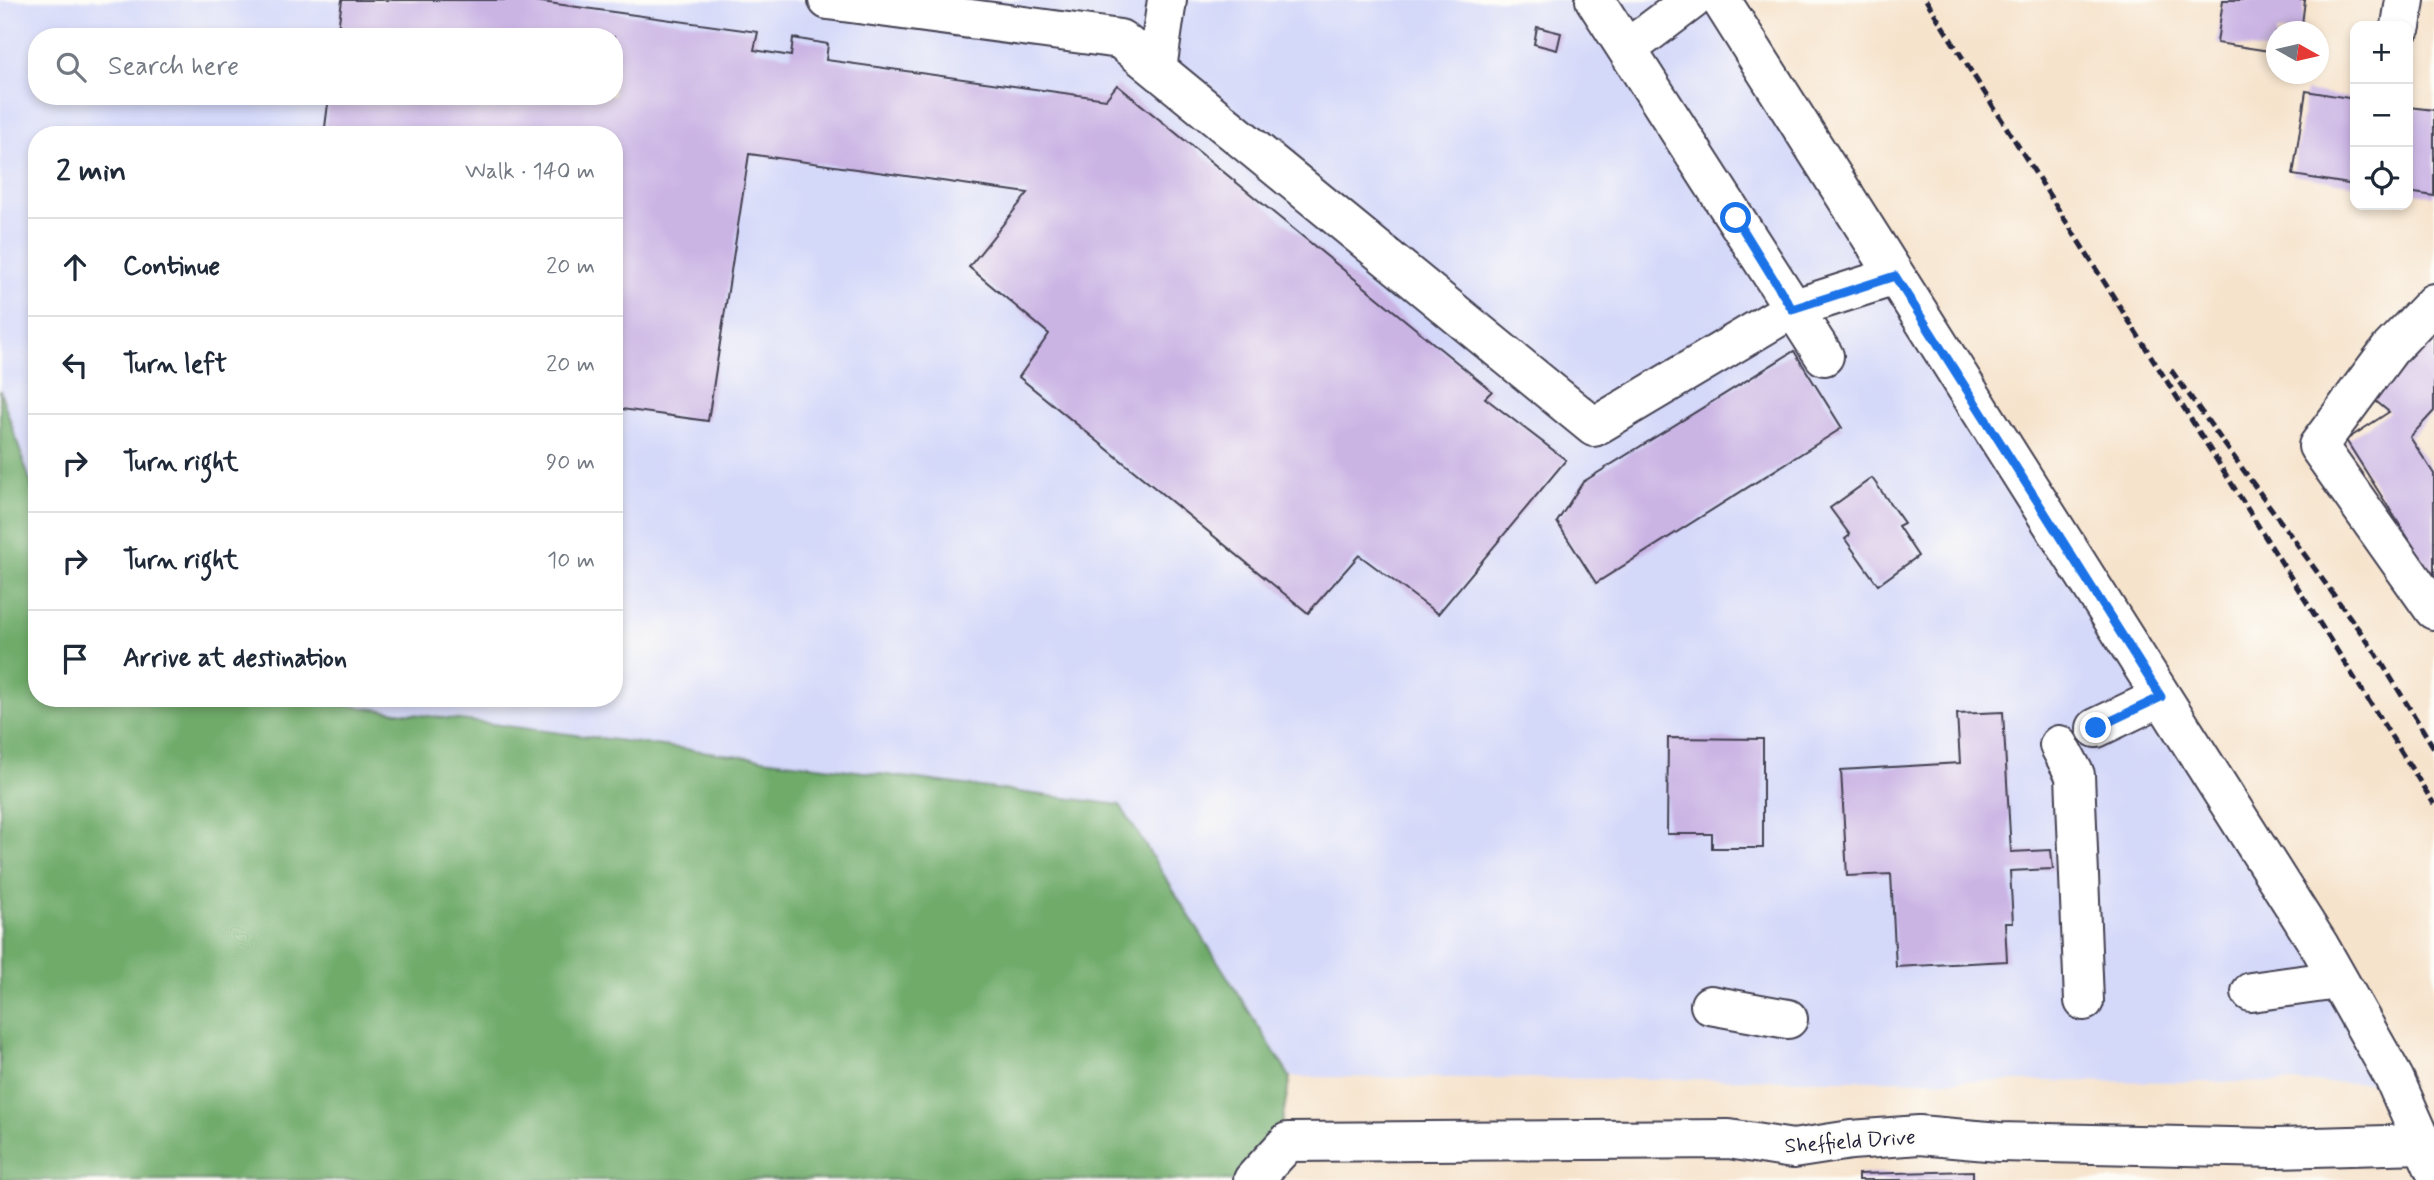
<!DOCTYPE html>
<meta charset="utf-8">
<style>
:root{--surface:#fff;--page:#f2f2f3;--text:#1f2937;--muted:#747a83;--line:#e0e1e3}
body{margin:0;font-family:Mynerve,sans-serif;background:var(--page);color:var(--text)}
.controls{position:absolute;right:21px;top:21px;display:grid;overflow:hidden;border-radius:14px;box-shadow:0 4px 10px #0003}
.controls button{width:63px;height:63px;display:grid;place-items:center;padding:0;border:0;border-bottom:2px solid var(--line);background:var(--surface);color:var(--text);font:35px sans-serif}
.compass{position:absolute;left:2266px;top:21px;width:63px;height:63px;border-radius:50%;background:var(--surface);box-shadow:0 4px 10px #0003;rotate:98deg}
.stop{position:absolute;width:21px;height:21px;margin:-16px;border:5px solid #1a73e8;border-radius:50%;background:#fff}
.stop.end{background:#1a73e8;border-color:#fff;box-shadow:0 2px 7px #0008}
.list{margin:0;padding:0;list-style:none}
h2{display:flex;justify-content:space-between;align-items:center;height:91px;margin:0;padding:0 28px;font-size:30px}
h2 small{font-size:23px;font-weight:400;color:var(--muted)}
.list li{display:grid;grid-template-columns:46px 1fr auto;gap:21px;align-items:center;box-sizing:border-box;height:98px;padding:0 28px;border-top:2px solid var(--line)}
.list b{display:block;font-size:26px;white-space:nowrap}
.list em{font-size:23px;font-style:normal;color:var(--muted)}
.icon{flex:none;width:38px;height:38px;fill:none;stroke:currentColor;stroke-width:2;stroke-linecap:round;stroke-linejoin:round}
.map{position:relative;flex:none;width:2434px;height:1180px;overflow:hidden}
.search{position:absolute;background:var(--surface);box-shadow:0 4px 10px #0003;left:28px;top:28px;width:595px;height:77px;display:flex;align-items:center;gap:18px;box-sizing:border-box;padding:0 24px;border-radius:28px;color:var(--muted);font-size:26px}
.panel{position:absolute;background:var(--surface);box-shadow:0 4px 10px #0003;left:28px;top:126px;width:595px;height:581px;border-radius:28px}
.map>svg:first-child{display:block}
</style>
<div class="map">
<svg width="2434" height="1180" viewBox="0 0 2434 1180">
<rect width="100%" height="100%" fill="#fdfcf7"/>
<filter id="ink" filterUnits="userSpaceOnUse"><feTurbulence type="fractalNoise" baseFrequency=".0143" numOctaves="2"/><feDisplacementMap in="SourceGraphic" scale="14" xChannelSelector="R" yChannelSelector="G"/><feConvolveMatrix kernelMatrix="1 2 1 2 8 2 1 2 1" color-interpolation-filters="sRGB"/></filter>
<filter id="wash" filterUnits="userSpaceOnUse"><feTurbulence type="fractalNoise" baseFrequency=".00686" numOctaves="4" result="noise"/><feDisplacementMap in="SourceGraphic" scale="28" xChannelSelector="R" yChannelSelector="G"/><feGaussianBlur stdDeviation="1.57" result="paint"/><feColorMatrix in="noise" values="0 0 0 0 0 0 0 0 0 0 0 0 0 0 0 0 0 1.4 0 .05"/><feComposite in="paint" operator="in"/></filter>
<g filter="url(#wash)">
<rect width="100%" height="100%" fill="#f6e3cc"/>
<path fill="#d4d8f9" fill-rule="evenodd" d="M0 0H1731L2398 1083 1290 1077 1120 805 290 698H614V135H37V502L0 390ZM37 37H614V96H37Z"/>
<path fill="#70ab6a" stroke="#496652" stroke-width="2" d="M0 390 37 502V698H290L1120 805 1290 1077 1272 1180H0Z"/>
<g id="blocks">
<path fill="#cab4e4" d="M342 0H527L758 32 754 50 791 56 793 38 828 44 826 60 1106 99 1117 85 1492 391 1485 398 1566 460 1438 614 1359 555 1308 613 1019 377 1049 334 969 267 1028 193 749 154 708 421 614 408V135H324L329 96H614V37H337Z
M2223 0H2305L2301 32H2276V52L2217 43Z
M1537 27 1561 33 1557 50 1534 44Z
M2306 91 2355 99V185L2293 175Z
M2408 107 2434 110V196L2408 192Z
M2434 329V411L2410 437 2434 474V579L2346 440 2389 412 2372 398Z
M1794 351 1842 428 1596 583 1557 522 1583 482Z
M1872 478 1904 523 1898 526 1918 556 1878 585 1845 539 1850 535 1830 508Z
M2003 712 2011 852 2051 850 2053 869 2010 871 2013 923H2005L2007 961 1896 967 1891 874 1847 876 1841 770 1960 763 1957 714Z
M1668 738 1763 739V848H1712V834H1667Z
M1973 1171V1180H1858V1174Z"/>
</g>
</g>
<g filter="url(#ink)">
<use href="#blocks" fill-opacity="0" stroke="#423f51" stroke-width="2"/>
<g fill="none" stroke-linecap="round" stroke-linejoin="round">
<defs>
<path id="minor" d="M828 0 1120 39 1594 427 1792 309 1895 276
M1595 0 1824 356
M2401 26 2405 0
M1627 49 1692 0
M1157 69 1167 0
M2434 303 2390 349 2318 446 2434 610
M2096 728 2161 697
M2059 745 2075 775 2084 1001
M2251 992 2338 980
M1710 1005 1788 1019
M1253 1180 1288 1142 1729 1139 1793 1149 1851 1140 1919 1135 1999 1142 2275 1148 2423 1144"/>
<path id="major" d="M1721 0 2320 947 2394 1078 2434 1169"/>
</defs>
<use href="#minor" stroke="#423f51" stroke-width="42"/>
<use href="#major" stroke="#423f51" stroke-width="42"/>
<use href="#minor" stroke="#fff" stroke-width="38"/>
<use href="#major" stroke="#fff" stroke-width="38"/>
<path stroke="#22223b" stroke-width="5" stroke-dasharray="10 5" stroke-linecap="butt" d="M1926 0 2434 804
M2171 370 2375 652 2434 748"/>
</g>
</g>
<g fill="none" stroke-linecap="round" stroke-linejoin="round" filter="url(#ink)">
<path stroke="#1a73e8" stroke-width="9" d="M1736 218 1792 309 1895 276 2161 697 2096 728"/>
</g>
<g text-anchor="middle" stroke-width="5" stroke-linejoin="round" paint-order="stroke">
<g font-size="21" fill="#22223b" stroke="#fdfcf7">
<text transform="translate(1850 1141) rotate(-4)" y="7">Sheffield Drive</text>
</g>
</g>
</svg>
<div class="controls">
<button>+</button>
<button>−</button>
<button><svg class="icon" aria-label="locate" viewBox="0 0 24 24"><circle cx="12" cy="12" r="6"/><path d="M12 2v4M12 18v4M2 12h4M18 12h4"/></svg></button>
</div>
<svg class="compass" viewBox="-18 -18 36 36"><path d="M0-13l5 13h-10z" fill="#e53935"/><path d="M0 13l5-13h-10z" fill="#747a83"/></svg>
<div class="stop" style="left:1736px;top:218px"></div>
<div class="stop end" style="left:2096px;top:728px"></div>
<div class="search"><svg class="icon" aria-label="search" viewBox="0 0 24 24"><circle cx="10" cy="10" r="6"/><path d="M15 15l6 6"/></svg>Search here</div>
<section class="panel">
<h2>2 min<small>Walk · 140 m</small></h2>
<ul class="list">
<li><svg class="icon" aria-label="ahead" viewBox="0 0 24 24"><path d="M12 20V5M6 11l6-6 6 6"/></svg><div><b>Continue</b></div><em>20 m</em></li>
<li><svg class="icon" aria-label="left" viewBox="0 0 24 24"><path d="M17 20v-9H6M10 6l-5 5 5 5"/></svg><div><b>Turn left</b></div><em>20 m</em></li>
<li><svg class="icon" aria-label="right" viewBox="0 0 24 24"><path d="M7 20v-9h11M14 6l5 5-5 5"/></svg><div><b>Turn right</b></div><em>90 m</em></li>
<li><svg class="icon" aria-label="right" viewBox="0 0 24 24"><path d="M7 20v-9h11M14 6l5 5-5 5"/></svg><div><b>Turn right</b></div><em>10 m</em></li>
<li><svg class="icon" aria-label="arrive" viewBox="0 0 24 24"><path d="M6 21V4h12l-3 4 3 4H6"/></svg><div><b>Arrive at destination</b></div></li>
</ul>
</section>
</div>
